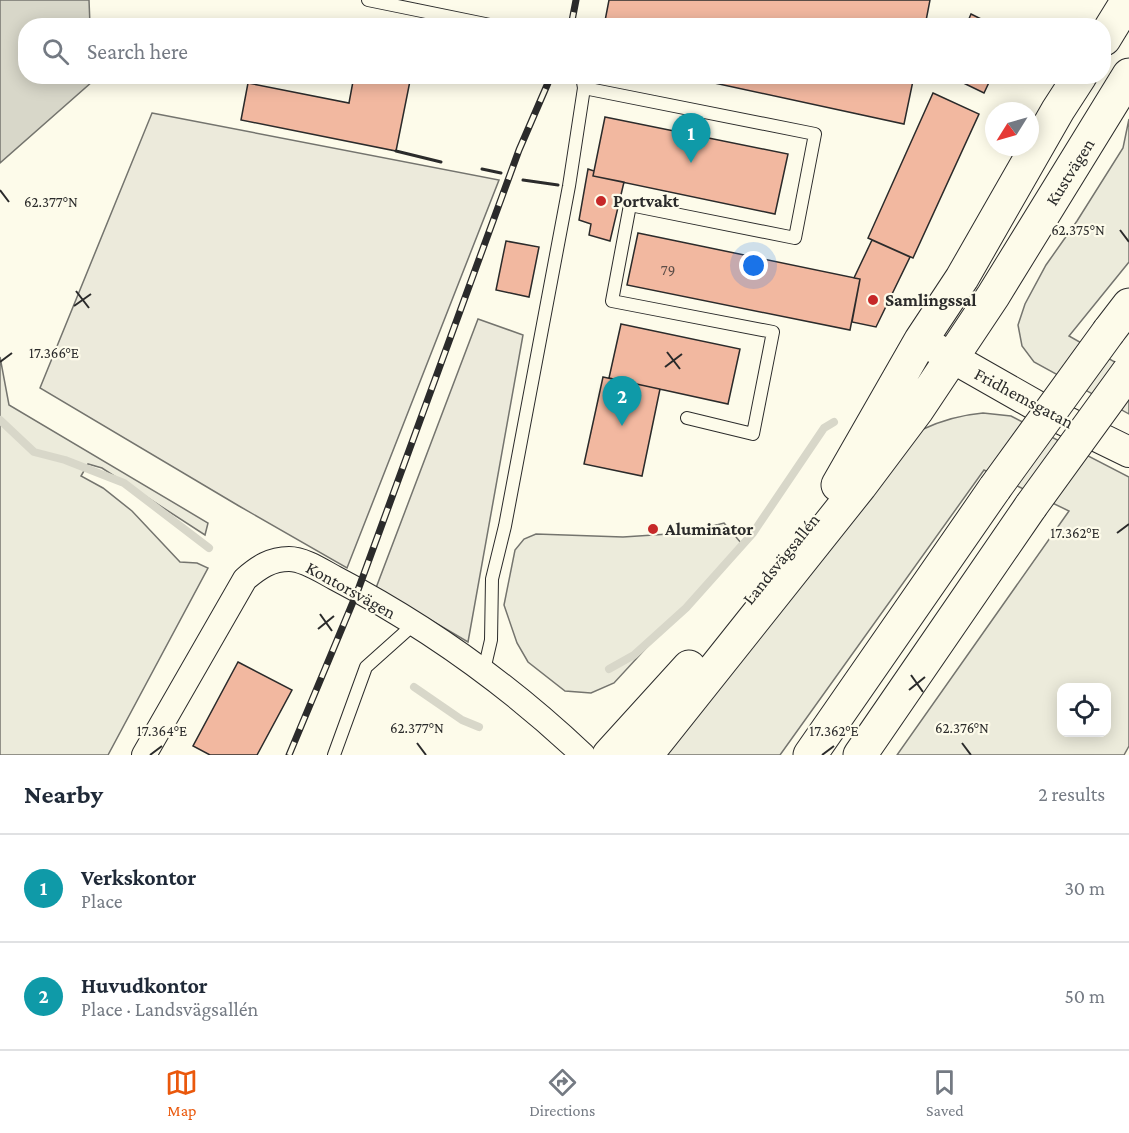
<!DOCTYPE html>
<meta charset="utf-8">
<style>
:root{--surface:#fff;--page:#f6f6f7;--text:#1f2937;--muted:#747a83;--line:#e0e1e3;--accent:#ea580c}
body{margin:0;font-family:"Crimson Pro",serif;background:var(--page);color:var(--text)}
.controls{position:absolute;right:18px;bottom:18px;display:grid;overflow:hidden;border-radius:12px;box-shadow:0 3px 15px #0003}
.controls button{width:54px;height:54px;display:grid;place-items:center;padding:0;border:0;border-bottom:2px solid var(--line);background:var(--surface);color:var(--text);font:30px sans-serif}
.compass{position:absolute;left:985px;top:102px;width:54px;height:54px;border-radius:50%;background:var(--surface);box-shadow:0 3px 15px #0003;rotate:233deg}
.you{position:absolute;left:754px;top:266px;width:21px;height:21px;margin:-15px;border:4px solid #fff;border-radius:50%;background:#1a73e8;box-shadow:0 0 0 9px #1a73e833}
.badge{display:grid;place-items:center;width:39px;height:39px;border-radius:50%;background:var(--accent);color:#fff;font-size:20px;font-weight:700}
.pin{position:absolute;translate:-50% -50px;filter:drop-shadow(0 2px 3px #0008)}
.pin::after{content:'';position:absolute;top:32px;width:21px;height:18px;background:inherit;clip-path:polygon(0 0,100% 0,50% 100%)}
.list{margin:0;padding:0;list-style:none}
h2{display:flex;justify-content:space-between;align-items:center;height:78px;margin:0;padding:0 24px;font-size:26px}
h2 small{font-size:20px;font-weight:400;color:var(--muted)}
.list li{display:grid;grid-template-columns:39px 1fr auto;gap:18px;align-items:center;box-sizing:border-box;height:108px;padding:0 24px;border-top:2px solid var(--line)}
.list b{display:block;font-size:22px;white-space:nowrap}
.list p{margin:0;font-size:20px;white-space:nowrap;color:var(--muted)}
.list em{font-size:20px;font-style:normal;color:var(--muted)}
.icon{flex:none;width:33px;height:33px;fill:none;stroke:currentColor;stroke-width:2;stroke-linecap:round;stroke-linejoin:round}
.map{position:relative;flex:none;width:1129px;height:755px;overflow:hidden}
.search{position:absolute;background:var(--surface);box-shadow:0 3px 15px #0003;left:18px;right:18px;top:18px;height:66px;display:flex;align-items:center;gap:15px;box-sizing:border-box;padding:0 21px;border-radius:24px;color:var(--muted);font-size:22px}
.sheet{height:294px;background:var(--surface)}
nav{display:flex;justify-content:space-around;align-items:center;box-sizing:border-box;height:84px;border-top:2px solid var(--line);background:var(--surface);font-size:16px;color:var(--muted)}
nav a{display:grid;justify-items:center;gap:3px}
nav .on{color:var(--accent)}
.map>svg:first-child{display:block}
</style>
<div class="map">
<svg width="1129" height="755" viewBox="0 0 1129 755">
<rect width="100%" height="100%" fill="#fdfbea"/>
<path fill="#ecebdb" stroke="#74746e" stroke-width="1.5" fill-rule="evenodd" d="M1129 119V262L1069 336 1129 370V414L1034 362 1022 346 1018 325 1025 304 1046 265 1077 221 1123 148Z
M0 357 9 405 208 523 205 535 102 468 88 464 81 476 103 488 132 511 180 562 197 563 208 568 108 755H0Z
M983 413 1011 416 1129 477V746L1124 755H897L1069 511 984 470 780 755H657L921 430C942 420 960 415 983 413ZM1062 688H1106V732H1062Z
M724 523 742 544 614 683 591 693 565 691 528 662 517 643 504 605 515 550 524 539 536 534 623 537 684 533Z"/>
<path fill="#eceadb" stroke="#74746e" stroke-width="1.5" d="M152 113 499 180 347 568 239 506 40 388Z
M478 319 523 335 468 642 376 588Z"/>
<path fill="#d8d7c9" stroke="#74746e" stroke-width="1.5" d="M0 0H89L90 25 26 26V76L92 77 93 81 0 163Z"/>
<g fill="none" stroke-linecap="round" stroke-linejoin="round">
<path stroke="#d8d7c9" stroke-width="8" d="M0 420 34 452 65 460 124 483 209 548
M609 669 634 655 686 608 753 533 824 428 834 422
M414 687 462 720 479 727"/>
</g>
<path fill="#f2b8a0" stroke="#2b2b2b" stroke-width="1.5" d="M609 0H930L925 26H604Z
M971 14 995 26H966Z
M354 76H411L396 151 241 120 248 83 349 103Z
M682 76H914L904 124Z
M949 76H992L984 93Z
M933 93 979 114 913 258 868 238Z
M605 117 788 154 775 214 593 176Z
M588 169 594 171 593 176 624 182 610 241 589 235 591 224 579 220Z
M638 233 860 279 850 330 627 285Z
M872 240 910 257 876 327 852 322 860 279 854 278Z
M506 241 539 247 529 297 496 290Z
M621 324 740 349 728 404 609 378Z
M603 377 660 389 642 476 584 464Z
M238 662 292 690 257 755H210L193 746Z"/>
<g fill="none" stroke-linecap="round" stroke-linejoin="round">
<defs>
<path id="service" d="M368 0 495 26
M584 88 815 134 795 238 630 205 612 301 773 332 753 434 687 418
M484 670 491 640 492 579 505 526 569 186 584 88 582 76
M334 755 366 667 413 625"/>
<path id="minor" d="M144 755 245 579C259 567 271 559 289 559 304 559 322 571 335 578 425 625 510 686 583 755"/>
<path id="tertiary" d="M921 340 1051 414 1129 452"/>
<path id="secondary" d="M1104 39 1128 0
M838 485 921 340 962 278 1058 110 1080 76
M609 755 689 667
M646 755 860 486 917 410 993 296 1129 75"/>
<path id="motorway" d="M1109 331 1129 305
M810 755 995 488
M860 755 1031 506"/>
</defs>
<use href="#service" stroke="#2b2b2b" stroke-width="14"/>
<use href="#minor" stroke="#2b2b2b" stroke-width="26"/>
<use href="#tertiary" stroke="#2b2b2b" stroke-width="32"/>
<use href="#secondary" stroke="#2b2b2b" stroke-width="35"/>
<use href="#motorway" stroke="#2b2b2b" stroke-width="35"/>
<use href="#service" stroke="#fdfbea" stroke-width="12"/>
<use href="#minor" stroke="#fdfbea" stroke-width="24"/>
<use href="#tertiary" stroke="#fdfbea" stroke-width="30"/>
<use href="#secondary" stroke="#fdfbea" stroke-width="33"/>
<use href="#motorway" stroke="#fdfbea" stroke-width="33"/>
<defs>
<path id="rail" d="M571 26 576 0
M289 755 358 590 519 150 551 76"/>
</defs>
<use href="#rail" stroke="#2b2b2b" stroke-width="7"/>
<use href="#rail" stroke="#fdfbea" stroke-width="4.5" stroke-dasharray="14" stroke-linecap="butt"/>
<defs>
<path id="motorway-bridge" d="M995 488 1109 331
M1031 506 1129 371"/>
</defs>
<use href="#motorway-bridge" stroke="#2b2b2b" stroke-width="35" stroke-linecap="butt"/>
<use href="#motorway-bridge" stroke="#fdfbea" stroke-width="33"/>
<path stroke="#2b2b2b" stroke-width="3" d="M396 151 441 162
M482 169 501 173
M523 180 558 185"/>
</g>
<path fill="none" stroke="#2b2b2b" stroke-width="2" d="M0 190 9 202M1120 230 1129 242M76 291 89 308M74 306 91 294M667 352 680 369M0 362 12 353M665 367 682 354M1117 533 1129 524M320 614 332 631M318 629 334 616M911 675 923 692M909 690 925 677M417 743 426 755M962 743 971 755M150 755 162 746M822 755 834 746"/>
<g fill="#c62828" stroke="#fdfbea" stroke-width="2">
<circle cx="601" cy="201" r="6"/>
<circle cx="873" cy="300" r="6"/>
<circle cx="653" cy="529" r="6"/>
</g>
<g text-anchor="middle" stroke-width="4.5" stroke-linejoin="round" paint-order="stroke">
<g font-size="15" fill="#5d4e48">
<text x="668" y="275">79</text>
</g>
<g font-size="18" fill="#2b2b2b" stroke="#fdfbea">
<text transform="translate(1070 172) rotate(-58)" y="6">Kustvägen</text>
<text transform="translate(1024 398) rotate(28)" y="6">Fridhemsgatan</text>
<text transform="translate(781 559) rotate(-51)" y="6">Landsvägsallén</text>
<text transform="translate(351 590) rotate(29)" y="6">Kontorsvägen</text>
</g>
<g font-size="18" font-weight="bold" fill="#2b2b2b" stroke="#fdfbea" text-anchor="start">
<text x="613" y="207">Portvakt</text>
<text x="885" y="306">Samlingssal</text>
<text x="665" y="535">Aluminator</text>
</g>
</g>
<g font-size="15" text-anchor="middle" fill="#2b2b2b" stroke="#fdfbea" stroke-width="4.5" stroke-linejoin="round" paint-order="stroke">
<text x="51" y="207">62.377°N</text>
<text x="1078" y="235">62.375°N</text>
<text x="54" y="358">17.366°E</text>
<text x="1075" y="538">17.362°E</text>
<text x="417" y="733">62.377°N</text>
<text x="962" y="733">62.376°N</text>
<text x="162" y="736">17.364°E</text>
<text x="834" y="736">17.362°E</text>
</g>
</svg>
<div class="controls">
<button><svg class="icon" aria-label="locate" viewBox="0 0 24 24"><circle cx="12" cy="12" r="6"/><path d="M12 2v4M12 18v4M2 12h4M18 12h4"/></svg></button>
</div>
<svg class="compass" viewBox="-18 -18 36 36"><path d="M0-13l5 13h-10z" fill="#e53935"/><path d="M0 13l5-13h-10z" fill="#747a83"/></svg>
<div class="you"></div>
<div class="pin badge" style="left:691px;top:163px;background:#0f9aa8">1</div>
<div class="pin badge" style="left:622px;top:426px;background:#0f9aa8">2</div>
<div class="search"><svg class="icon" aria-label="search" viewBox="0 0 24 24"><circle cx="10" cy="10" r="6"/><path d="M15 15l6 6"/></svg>Search here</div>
</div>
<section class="sheet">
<h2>Nearby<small>2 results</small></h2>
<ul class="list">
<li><span class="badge" style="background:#0f9aa8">1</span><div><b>Verkskontor</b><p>Place</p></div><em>30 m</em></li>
<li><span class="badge" style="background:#0f9aa8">2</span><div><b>Huvudkontor</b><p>Place · Landsvägsallén</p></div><em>50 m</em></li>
</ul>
</section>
<nav>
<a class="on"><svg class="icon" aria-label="map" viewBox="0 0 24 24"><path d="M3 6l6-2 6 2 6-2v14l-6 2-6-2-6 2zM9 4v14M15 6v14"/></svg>Map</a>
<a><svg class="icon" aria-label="directions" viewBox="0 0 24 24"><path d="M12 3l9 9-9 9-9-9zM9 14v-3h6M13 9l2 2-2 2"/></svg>Directions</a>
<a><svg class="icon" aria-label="saved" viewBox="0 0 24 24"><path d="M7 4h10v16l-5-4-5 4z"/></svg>Saved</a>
</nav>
